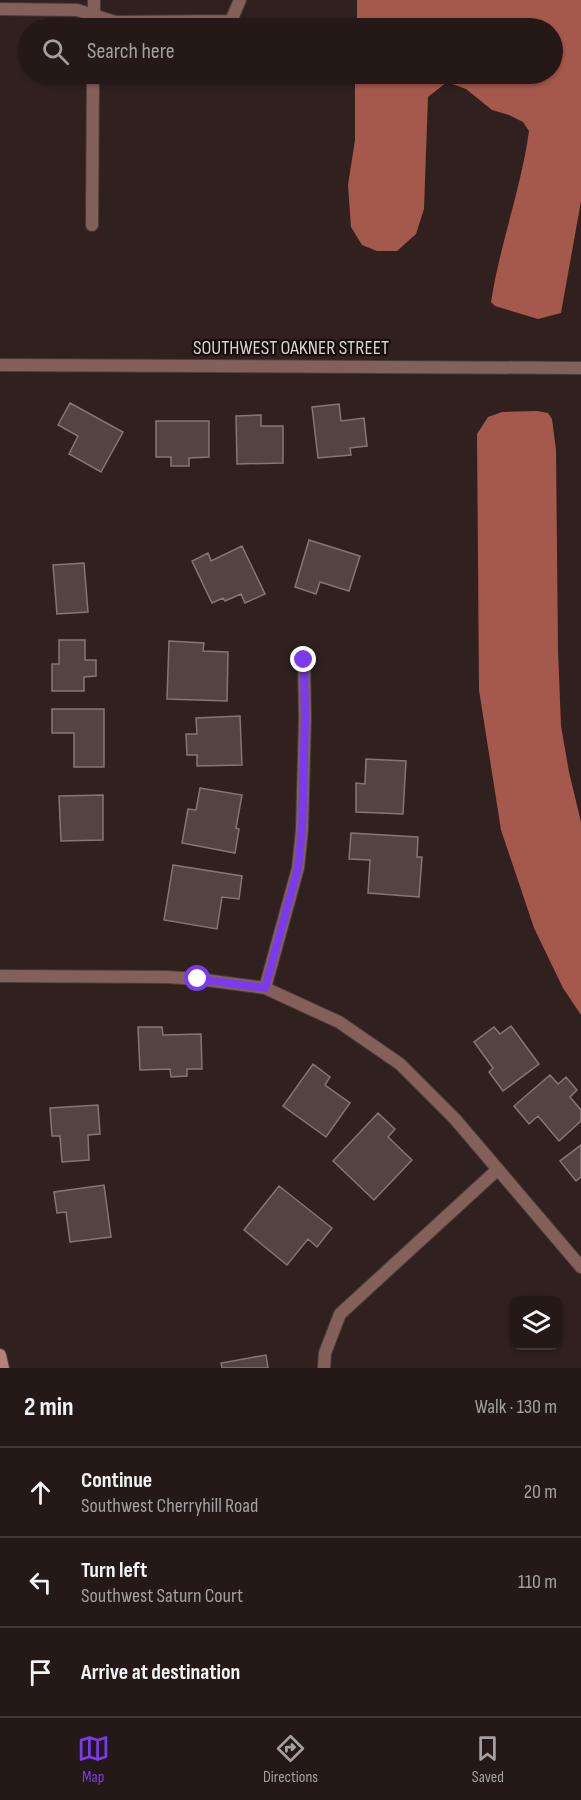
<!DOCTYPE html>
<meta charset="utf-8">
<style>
:root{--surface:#241916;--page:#302623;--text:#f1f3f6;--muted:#a3a0a1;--line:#413835;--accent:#7c3aed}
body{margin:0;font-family:"Sofia Sans Condensed",sans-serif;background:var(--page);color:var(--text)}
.controls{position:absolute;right:18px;bottom:18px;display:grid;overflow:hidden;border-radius:12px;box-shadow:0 2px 4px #0004}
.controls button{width:54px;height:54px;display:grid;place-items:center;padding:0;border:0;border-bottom:2px solid var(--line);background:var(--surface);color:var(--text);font:30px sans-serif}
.stop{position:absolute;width:18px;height:18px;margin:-14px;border:4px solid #7c3aed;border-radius:50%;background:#fff}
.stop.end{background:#7c3aed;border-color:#fff;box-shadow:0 2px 6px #0008}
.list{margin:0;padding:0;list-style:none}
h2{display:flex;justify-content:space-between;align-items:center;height:78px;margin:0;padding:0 24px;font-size:26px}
h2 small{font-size:20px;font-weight:400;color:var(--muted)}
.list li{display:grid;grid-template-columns:39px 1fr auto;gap:18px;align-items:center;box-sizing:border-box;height:90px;padding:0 24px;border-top:2px solid var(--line)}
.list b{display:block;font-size:22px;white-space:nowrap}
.list p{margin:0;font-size:20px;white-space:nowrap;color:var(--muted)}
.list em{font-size:20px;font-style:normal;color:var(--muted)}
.icon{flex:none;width:33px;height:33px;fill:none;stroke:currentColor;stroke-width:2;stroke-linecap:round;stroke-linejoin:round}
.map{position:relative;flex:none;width:581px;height:1368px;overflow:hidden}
.search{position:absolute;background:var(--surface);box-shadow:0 2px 4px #0004;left:18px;right:18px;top:18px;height:66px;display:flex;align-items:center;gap:15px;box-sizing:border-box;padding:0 21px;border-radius:33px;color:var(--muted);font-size:22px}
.sheet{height:348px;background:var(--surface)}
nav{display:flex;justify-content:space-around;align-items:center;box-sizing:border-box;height:84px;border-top:2px solid var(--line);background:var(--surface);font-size:16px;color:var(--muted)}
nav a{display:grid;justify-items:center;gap:3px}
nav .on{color:var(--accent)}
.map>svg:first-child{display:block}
</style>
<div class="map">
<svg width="581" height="1368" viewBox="0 0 581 1368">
<rect width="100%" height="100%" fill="#30211e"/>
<path fill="#a5584c" d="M357 0H581V201L561 313 538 319 495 306 491 302C500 244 521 189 529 131L523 122 509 115 492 110 466 89 447 82 428 97 424 209 416 234 397 251H377L362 245 351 227 348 185 355 140V74H552V28H357Z
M537 411 548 413 552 419 556 450 558 650 561 726 569 772 581 822V1015L563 988 534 928 501 830 479 690 477 434 488 417 502 412Z"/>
<path fill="#544441" stroke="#877572" stroke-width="1.5" d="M70 403 123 432 101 472 69 454 78 436 58 425Z
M339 404 341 421 364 418 367 446 350 448 351 455 318 458 312 407Z
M261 415V426H283V463L237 464 236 416Z
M156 421H209V457L189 458V466H171V457H156Z
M309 540 360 556 349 591 320 582 316 594 295 587Z
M242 546 265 594 245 603 241 594 225 601 223 598 212 603 192 561 208 553 211 561Z
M84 563 88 612 57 614 53 565Z
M59 640H85V660H96V676L84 677V691H52V664H59Z
M169 641 204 643 203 651 228 652 227 701 167 699Z
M52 709H104V767H74V733H52Z
M240 716 242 765 197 766V755H187L186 734H197L196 718Z
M366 759 406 761 403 814 356 812V783L365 784Z
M200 788 242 795 236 828 239 829 235 853 182 843 188 809 196 810Z
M103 795V840L61 841 59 796Z
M351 833 418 837 417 857H422L419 897 368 893 370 860 349 859Z
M173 865 242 876 239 899 222 897 217 929 164 920Z
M511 1026 539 1064 503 1091 489 1072 493 1068 474 1042 494 1027 500 1034Z
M138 1027H162L163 1035 201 1034 202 1069H187V1076L171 1077 170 1069 140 1070Z
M313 1064 330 1077 325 1085 350 1103 326 1137 283 1106Z
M550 1075 558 1084 566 1077 577 1090 570 1097 581 1110V1121L559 1141 538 1116 529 1124 514 1106Z
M98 1105 100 1134 88 1135 89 1160 62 1162 60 1136H52L50 1108Z
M378 1113 395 1129 388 1137 412 1160 374 1200 333 1161Z
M581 1145V1177L576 1181 560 1161Z
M104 1185 111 1237 70 1242 66 1212 57 1213 54 1192Z
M279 1186 332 1228 317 1247 308 1239 287 1265 244 1230Z
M266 1355 268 1368H222L221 1363Z"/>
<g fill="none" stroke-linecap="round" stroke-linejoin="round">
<defs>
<path id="lane" d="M0 9 77 10 115 22 231 21 240 0
M94 28V0
M92 225 93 74"/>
<path id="street" d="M0 365 581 368
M0 976 166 977 198 979 265 988 339 1022 400 1064 455 1119 581 1267
M265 988 298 868 302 830 305 718 304 660
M324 1368 325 1353 340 1314 497 1170"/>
<path id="secondary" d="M0 1355 3 1368"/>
</defs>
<use href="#lane" stroke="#4c3d3a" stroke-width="14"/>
<use href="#street" stroke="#4c3d3a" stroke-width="14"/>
<use href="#secondary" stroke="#4c3d3a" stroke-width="14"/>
<use href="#lane" stroke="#83605a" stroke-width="12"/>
<use href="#street" stroke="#83605a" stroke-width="12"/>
<use href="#secondary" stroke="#b88177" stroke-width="12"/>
</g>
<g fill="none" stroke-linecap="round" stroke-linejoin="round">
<path stroke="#7c3aed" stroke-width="8" d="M198 979 265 988 298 868 302 830 305 718 304 660"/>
</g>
<g text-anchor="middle" stroke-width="4.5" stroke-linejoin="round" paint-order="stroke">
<g font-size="20" fill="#ddd2d0" stroke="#130d0b">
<text x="291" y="354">SOUTHWEST OAKNER STREET</text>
</g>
</g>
</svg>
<div class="controls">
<button><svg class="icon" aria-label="layers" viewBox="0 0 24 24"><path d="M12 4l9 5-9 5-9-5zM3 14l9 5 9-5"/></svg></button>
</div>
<div class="stop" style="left:198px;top:979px"></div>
<div class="stop end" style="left:304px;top:660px"></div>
<div class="search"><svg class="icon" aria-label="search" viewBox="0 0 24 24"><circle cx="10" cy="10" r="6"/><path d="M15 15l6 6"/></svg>Search here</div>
</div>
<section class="sheet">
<h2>2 min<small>Walk · 130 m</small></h2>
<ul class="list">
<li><svg class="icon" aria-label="ahead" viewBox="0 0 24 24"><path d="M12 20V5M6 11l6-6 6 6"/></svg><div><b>Continue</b><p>Southwest Cherryhill Road</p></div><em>20 m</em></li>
<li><svg class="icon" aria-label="left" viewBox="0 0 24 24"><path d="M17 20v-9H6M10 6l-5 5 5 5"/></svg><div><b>Turn left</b><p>Southwest Saturn Court</p></div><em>110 m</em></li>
<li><svg class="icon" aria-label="arrive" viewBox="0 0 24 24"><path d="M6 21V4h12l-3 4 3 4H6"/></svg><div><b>Arrive at destination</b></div></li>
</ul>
</section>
<nav>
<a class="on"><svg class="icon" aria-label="map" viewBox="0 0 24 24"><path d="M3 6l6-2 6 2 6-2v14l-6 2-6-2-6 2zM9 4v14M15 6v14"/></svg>Map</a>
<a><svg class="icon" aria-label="directions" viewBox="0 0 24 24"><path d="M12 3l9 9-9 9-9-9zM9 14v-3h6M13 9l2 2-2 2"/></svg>Directions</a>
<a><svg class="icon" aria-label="saved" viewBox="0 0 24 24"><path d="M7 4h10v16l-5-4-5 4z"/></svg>Saved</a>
</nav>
